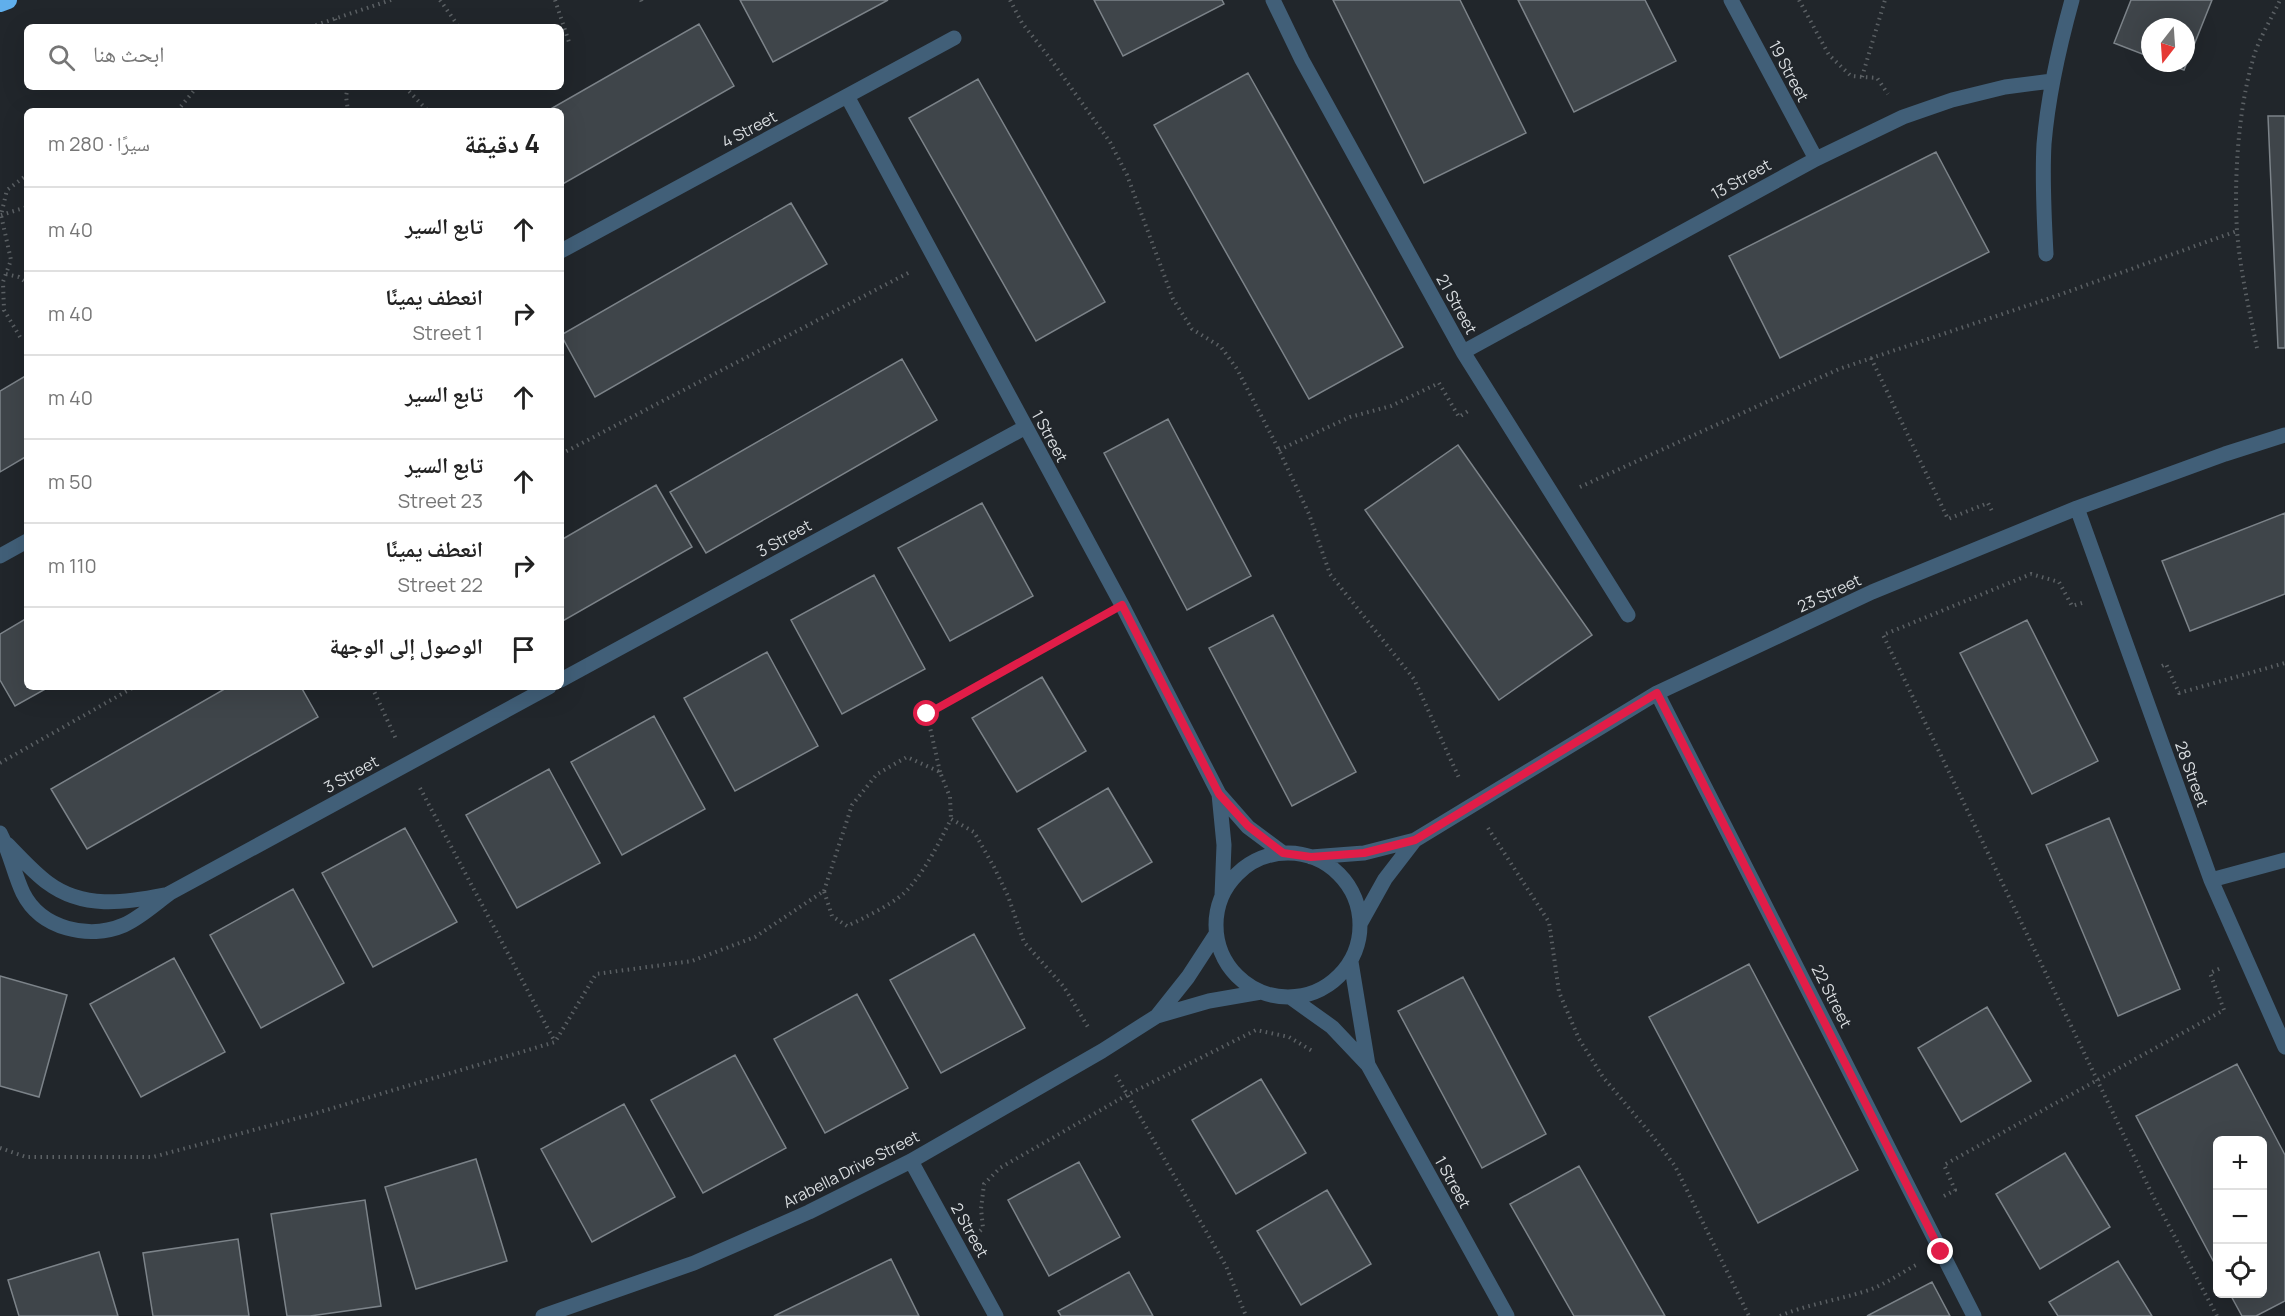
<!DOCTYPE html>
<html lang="ar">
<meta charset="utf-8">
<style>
:root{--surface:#fff;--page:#f6f6f6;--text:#222;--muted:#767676;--line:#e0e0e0}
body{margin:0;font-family:Manrope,"Noto Naskh Arabic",sans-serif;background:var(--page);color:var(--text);direction:rtl}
.controls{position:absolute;right:18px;bottom:18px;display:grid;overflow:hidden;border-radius:9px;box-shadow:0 6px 24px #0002}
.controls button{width:54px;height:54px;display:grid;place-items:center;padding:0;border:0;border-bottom:2px solid var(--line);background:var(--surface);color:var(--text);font:30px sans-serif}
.compass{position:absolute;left:2141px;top:18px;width:54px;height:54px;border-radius:50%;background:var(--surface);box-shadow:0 6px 24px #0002;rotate:197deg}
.stop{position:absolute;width:18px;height:18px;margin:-14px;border:4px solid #e11d48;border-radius:50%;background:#fff}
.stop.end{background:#e11d48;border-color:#fff;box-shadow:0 2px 6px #0008}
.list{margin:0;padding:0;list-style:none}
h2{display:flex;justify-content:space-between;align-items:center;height:78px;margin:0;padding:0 24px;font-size:26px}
h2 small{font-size:20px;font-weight:400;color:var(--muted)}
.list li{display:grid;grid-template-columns:39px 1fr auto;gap:18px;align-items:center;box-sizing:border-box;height:84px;padding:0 24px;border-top:2px solid var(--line)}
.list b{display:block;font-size:22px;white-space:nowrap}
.list p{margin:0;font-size:20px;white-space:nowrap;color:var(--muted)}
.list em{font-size:20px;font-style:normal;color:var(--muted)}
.icon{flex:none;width:33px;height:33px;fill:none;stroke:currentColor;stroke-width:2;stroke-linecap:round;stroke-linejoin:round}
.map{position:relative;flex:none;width:2285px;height:1316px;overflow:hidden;direction:ltr}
.search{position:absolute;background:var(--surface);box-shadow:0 6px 24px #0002;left:24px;top:24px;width:540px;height:66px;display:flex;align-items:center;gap:15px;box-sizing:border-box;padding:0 21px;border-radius:9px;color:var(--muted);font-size:22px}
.panel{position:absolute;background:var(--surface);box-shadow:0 6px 24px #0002;left:24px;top:108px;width:540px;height:582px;border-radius:9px;direction:rtl}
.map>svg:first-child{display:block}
</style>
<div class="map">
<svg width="2285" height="1316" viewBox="0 0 2285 1316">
<rect width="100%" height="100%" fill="#21262b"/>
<path fill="#3f454a" stroke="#7c8389" stroke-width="1.5" d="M740 0H888L773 62Z
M1094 0H1222L1224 4 1123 56Z
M1333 0H1460L1526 133 1424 183Z
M1518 0H1645L1676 61 1574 112Z
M2131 0H2212L2184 70 2165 63H2186V27H2150V57L2114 43Z
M699 24 734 86 561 185V111H547Z
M1248 73 1403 347 1309 399 1154 125Z
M978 79 1105 302 1036 341 909 118Z
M2268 116H2285V348H2278Z
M1936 152 1989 252 1780 358 1729 256Z
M791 203 827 264 595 397 561 335Z
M902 359 937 420 706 553 670 492Z
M27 375V456L0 472V391Z
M1168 419 1251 576 1187 610 1104 453Z
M1458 445 1592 635 1499 700 1365 510Z
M656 485 692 547 561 622V540Z
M982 503 1033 596 950 641 898 548Z
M2285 513V594L2190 631 2162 561Z
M874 575 925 669 842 714 791 620Z
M1273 615 1356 772 1292 806 1209 648Z
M27 618V687H49L15 706 0 680V634Z
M2027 620 2098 761 2032 794 1960 653Z
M767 652 818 746 735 791 684 698Z
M1042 677 1086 751 1017 792 972 718Z
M228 687H301L318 717 87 849 51 789Z
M654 716 705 809 622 855 571 762Z
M549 769 600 863 517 908 466 815Z
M1108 788 1152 862 1082 902 1038 829Z
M2109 818 2180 989 2118 1016 2046 845Z
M405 828 457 922 373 967 322 873Z
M293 889 344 983 261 1028 210 935Z
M974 934 1025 1028 941 1073 890 980Z
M174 958 225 1052 141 1097 90 1004Z
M1749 964 1858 1170 1758 1223 1649 1017Z
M0 976 67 995 39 1097 0 1086Z
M1463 977 1546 1134 1482 1168 1398 1011Z
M857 994 908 1088 825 1133 774 1039Z
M1987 1007 2031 1081 1961 1122 1918 1048Z
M735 1055 786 1148 703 1193 651 1100Z
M2237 1064 2285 1155V1301L2256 1316H2242L2230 1294H2262V1140H2218V1270L2136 1116Z
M1261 1079 1306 1153 1236 1194 1192 1120Z
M624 1104 675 1197 592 1242 541 1149Z
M2065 1153 2110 1227 2040 1269 1996 1194Z
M476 1159 507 1261 416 1289 385 1187Z
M1079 1162 1120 1237 1049 1276 1008 1200Z
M1579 1166 1665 1316H1574L1510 1204Z
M1327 1190 1371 1264 1301 1305 1257 1231Z
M365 1200 381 1306 310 1316H287L271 1214Z
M238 1239 249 1316H153L143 1253Z
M99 1252 118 1316H19L8 1280Z
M891 1259 919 1316H774Z
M2118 1261 2152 1316H2058L2049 1302Z
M1129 1272 1153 1316H1061L1058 1311Z
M1932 1282 1950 1316H1867Z"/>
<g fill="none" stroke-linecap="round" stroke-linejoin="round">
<path stroke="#5b6064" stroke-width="4" stroke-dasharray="1.5 4.5" stroke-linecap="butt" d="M440 0 459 27
M555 0 569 42
M641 0 643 5
M1010 0 1022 23 1049 57 1110 142 1127 175 1173 299 1192 329 1221 347 1237 369 1279 450 1309 514 1330 574 1414 679 1460 780
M1799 0 1829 55 1851 76 1877 78 1888 94
M335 19 338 27
M310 27 391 0
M1862 77 1885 0
M348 87 346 96 348 111
M405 87 427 110
M177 111 197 87
M1 215 27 207
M6 274 19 277 27 283
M20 337 4 310 3 282 11 260 1 215 7 190 27 175
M2257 348C2249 309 2240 270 2237 231 2234 179 2238 113 2252 63 2257 41 2271 20 2280 0
M1871 358 1948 519 1988 503 1993 513
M1279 450 1350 417 1391 406 1439 383 1459 417 1468 411
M561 454 910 272
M1580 487 1839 369 2053 297 2237 231
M2082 603 2072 606 2059 582 2031 574 1883 635 2153 1196 2217 1316
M2162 666 2166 664 2179 693 2285 663
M372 687 396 739
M0 763 134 687
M940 772 927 714 1097 619
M420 788 555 1042
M1488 828 1549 922 1559 992 1579 1039 1603 1077 1650 1133 1675 1166 1749 1316
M824 891 852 805 877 774 907 757 940 772 950 797 951 819
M1116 1075 1226 1266 1246 1316
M0 1148 26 1157H153L313 1114 555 1042 596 974 692 961 755 937 824 891 832 916 847 926C864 918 898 902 910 887 927 867 939 843 951 819L974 832 994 867 1008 896 1024 942 1064 987 1088 1027
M1944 1196 1955 1190 1944 1165 2224 1010 2210 973 2221 968
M980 1231 983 1228 981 1209 984 1184 1000 1168 1127 1095 1256 1030 1289 1037 1314 1052
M1780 1316C1808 1304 1839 1300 1869 1290 1886 1284 1902 1272 1918 1264"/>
<path stroke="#415f78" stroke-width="15" d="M1273 0 1302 60 1463 352 1628 615
M1731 0 1816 159
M847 96 1122 605 1219 794 1248 827 1283 853
M561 251 954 38
M2046 254C2044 217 2042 180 2044 144 2048 95 2059 47 2072 0
M1463 352 1816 159 1903 117 1952 100 2005 87 2052 81
M2077 508 2211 880 2285 1047
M0 556 27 541
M561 680 1024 428
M1657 693 1974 1316
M1219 794 1224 845 1222 896
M0 833C10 852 14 874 23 893 41 929 89 940 124 925 140 918 155 904 170 893L549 687
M7 844C20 857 33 872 48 883 83 909 124 903 164 895
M1216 925a72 72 0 1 1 144 0a72 72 0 1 1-144 0Z
M1311 857 1364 853 1415 840 1657 693 1872 592 2077 508 2225 454 2285 435
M2211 880 2285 860
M1361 922 1385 879 1415 840
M1351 962 1368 1065
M1290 997 1332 1027 1368 1065 1507 1316
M1157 1016 1188 977 1216 934
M911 1161 996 1316
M543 1316 694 1263 809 1212 911 1161 1102 1051 1157 1016 1209 1001 1261 992"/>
<path stroke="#60afec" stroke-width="18" d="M0 3 8 0"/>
</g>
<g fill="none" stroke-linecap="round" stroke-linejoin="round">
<path stroke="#e11d48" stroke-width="8" d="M927 714 1122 605 1219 794 1248 826 1283 853 1311 857 1338 855 1364 853 1415 840 1657 693 1941 1252"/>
</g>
<g text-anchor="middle" stroke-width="4.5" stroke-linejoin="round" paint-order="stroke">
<g font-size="16" fill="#d9dde0" stroke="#21262b">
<text transform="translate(1789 71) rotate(62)" y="6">19 Street</text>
<text transform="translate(749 129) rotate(-28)" y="6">4 Street</text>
<text transform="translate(1741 179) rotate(-29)" y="6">13 Street</text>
<text transform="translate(1457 304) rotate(61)" y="6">21 Street</text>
<text transform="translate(1050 436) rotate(61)" y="6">1 Street</text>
<text transform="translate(784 538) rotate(-29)" y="6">3 Street</text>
<text transform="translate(1829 593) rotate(-25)" y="6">23 Street</text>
<text transform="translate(351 774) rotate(-29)" y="6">3 Street</text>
<text transform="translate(2192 774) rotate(70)" y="6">28 Street</text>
<text transform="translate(1832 996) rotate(63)" y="6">22 Street</text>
<text transform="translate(851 1169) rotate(-27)" y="6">Arabella Drive Street</text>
<text transform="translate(1453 1182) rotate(61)" y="6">1 Street</text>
<text transform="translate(970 1230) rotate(61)" y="6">2 Street</text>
</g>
</g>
</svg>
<div class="controls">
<button>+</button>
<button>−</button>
<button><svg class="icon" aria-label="locate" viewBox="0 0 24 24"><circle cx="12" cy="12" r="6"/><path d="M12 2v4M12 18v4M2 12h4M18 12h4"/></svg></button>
</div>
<svg class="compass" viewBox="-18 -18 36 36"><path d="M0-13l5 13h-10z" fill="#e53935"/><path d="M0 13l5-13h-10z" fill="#767676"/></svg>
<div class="stop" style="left:927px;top:714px"></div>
<div class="stop end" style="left:1941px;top:1252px"></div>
<div class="search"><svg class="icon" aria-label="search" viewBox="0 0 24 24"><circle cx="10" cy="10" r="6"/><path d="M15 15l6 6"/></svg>ابحث هنا</div>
<section class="panel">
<h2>4 دقيقة<small>سيرًا · 280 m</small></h2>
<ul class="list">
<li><svg class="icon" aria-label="ahead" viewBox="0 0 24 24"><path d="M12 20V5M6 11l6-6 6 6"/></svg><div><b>تابع السير</b></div><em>40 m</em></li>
<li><svg class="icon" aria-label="right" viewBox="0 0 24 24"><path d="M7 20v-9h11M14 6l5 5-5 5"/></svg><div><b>انعطف يمينًا</b><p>1 Street</p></div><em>40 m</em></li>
<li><svg class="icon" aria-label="ahead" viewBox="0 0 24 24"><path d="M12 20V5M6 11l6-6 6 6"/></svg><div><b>تابع السير</b></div><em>40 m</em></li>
<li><svg class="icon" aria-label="ahead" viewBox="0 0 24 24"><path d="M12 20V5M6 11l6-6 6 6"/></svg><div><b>تابع السير</b><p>23 Street</p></div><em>50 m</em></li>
<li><svg class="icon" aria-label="right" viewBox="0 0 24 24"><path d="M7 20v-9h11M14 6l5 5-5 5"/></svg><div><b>انعطف يمينًا</b><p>22 Street</p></div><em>110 m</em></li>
<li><svg class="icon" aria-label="arrive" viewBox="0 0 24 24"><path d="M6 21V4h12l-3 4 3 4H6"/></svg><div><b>الوصول إلى الوجهة</b></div></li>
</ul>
</section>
</div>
